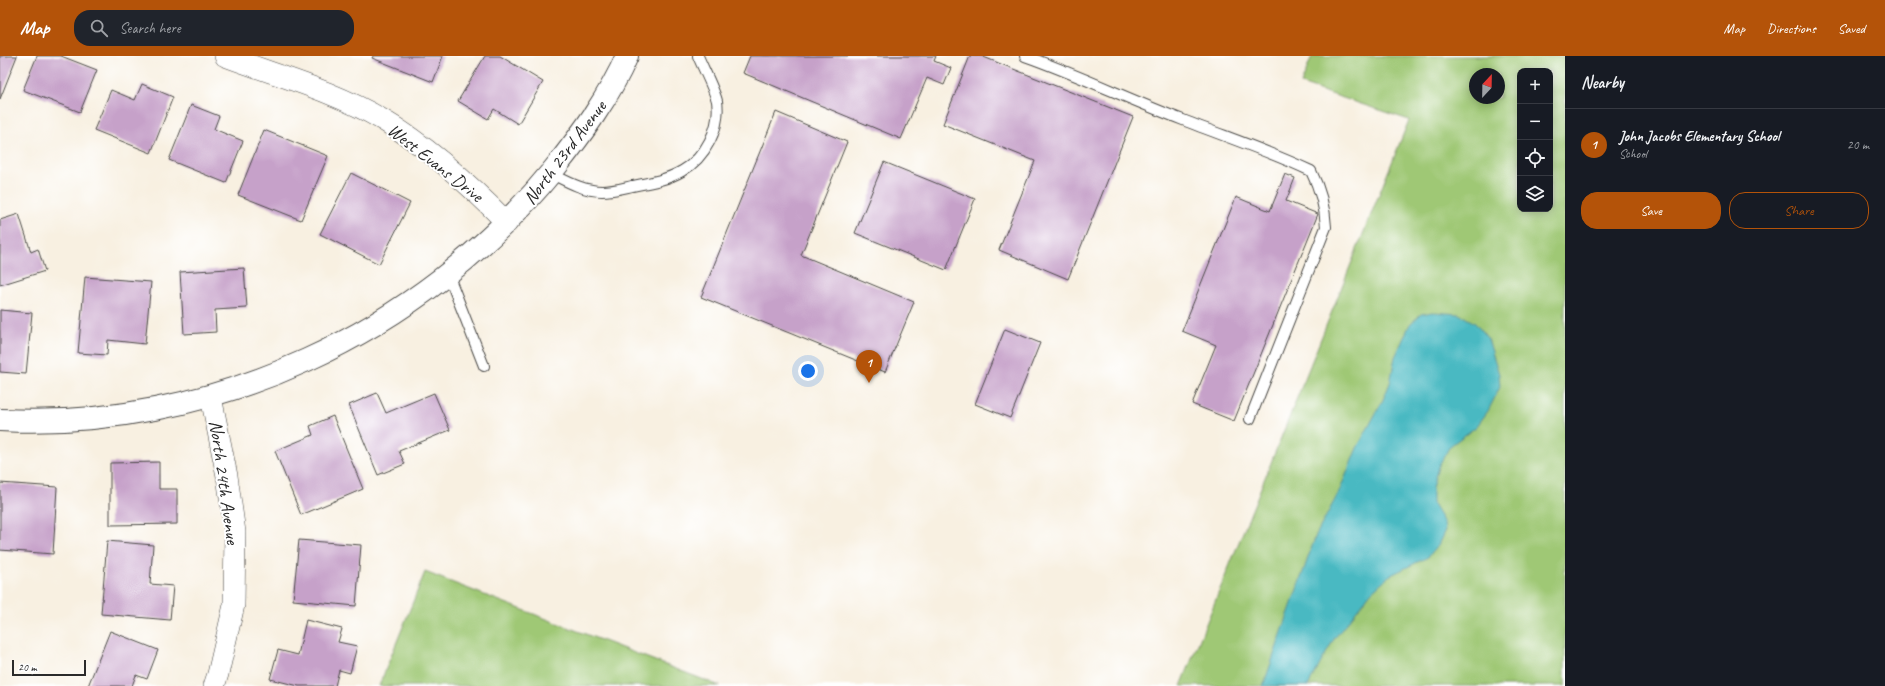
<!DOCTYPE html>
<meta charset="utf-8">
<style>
:root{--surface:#171b24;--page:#20242c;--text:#f1f3f6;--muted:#9ea1a6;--line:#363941;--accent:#b45309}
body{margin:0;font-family:Caveat,sans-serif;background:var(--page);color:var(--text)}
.controls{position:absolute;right:12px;top:12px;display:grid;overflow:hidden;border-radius:8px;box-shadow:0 2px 10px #0003}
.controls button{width:36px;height:36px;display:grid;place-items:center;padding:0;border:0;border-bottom:1px solid var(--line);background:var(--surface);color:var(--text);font:20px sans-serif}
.compass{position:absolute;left:1469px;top:12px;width:36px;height:36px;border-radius:50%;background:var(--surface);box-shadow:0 2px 10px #0003;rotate:22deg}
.scale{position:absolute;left:12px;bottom:10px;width:74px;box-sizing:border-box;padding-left:4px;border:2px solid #2b2b2b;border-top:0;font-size:11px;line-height:14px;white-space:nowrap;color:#2b2b2b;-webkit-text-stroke:3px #fff;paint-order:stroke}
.you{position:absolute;left:808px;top:315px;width:14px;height:14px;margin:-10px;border:3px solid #fff;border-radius:50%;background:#1a73e8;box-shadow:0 0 0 6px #1a73e833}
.badge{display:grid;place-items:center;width:26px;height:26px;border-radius:50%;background:var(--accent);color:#fff;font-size:13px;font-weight:700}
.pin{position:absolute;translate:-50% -33px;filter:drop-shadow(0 1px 2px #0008)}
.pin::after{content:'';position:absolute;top:21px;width:14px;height:12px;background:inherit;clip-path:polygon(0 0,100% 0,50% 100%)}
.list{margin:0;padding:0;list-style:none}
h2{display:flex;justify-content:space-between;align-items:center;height:52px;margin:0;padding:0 16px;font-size:17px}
h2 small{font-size:13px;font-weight:400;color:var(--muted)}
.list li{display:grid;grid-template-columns:26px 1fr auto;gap:12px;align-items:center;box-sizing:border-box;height:72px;padding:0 16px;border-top:1px solid var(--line)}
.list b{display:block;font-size:15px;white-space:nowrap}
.list p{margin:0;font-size:13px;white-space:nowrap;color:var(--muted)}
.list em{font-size:13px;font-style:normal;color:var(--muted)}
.actions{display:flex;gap:8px;padding:12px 16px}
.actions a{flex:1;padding:9px 0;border:1px solid var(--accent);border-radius:16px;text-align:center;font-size:14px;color:var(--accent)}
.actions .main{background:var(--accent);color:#fff}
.icon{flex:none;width:22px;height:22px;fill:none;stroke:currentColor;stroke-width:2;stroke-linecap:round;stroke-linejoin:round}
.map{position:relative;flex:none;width:1565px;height:630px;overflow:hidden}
header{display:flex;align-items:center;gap:24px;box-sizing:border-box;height:56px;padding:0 20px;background:var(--accent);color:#fff}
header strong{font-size:19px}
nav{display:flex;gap:22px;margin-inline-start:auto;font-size:14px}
.search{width:280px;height:36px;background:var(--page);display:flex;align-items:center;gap:10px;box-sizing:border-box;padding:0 14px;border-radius:16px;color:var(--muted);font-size:15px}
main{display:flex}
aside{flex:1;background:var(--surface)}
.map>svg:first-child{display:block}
</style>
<header>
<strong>Map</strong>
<div class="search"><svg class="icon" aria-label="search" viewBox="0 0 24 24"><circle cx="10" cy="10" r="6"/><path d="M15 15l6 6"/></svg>Search here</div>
<nav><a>Map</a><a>Directions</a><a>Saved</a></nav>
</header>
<main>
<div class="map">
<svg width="1565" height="630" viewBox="0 0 1565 630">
<rect width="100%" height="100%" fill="#fff"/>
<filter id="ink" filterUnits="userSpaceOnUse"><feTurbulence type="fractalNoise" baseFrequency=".025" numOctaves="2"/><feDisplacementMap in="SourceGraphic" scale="8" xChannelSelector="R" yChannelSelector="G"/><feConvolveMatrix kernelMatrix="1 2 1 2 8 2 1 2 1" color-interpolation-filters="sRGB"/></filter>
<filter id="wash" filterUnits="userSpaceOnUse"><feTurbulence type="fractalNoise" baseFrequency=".012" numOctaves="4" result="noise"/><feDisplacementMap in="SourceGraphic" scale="16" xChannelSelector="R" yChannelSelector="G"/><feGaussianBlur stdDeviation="0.9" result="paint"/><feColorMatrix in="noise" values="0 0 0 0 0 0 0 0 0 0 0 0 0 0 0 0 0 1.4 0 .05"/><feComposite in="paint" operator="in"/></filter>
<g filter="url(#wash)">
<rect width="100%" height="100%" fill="#f8f0e1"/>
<path fill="#9fc874" stroke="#657a50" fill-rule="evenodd" d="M1312 0H1565V630H1181L1409 64 1301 28ZM1520 15H1550V153H1520ZM1475 18H1499V42H1475Z
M425 516 720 630H379Z"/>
<path fill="#4ab9c2" stroke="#3a7276" d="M1433 256 1459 258 1475 267 1488 283 1499 318 1500 331 1488 355 1477 370 1450 390 1438 411 1432 432V447L1444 467 1445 474 1438 489 1428 501 1389 520 1371 536 1334 583 1308 630H1263L1316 479 1339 436 1357 392 1382 346 1390 327 1395 301 1410 268 1421 258Z"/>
<g id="blocks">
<path fill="#c6a1c9" d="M0 0H17L0 43Z
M37 0H61L97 14 80 56 23 34Z
M373 0H443L433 26 372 2Z
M485 0H500L543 26 518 68 494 53 488 63 458 45Z
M750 0H936L934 5 951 12 944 29 927 22 901 83 743 17Z
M970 0H981L1133 61 1068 223 999 194 1035 105 943 68Z
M142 28 173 41 151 97 94 74 111 34 135 44Z
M191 49 219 60 214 73 243 85 226 127 169 104Z
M776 56 847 86 801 199 914 246 885 316 701 241Z
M264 74 328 100 301 164 238 139Z
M884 106 975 143 946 214 855 177Z
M351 117 410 147 379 208 320 178Z
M1285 118 1295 122 1286 145 1318 158 1234 365 1192 348 1216 289 1182 275 1236 141 1270 155Z
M19 158 31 196 38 193 45 215 0 229V164Z
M244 212 247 252 215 254 216 276 184 278 180 216Z
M85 221 151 226 145 288 108 284 107 299 78 297Z
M0 254 32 257 26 318 0 316Z
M1005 273 1040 287 1010 362 975 348Z
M377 337 386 357 434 337 450 374 399 395 405 408 378 419 349 349Z
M333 360 363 433 301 459 275 395 313 379 310 370Z
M159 406V433H177V468L110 469V407Z
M0 427 57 431 53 498 0 494Z
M299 484 361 489 356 550 293 544Z
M107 485 153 489 150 528 173 530 170 564 101 558Z
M306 564 342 573 338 586 357 590 350 617 339 614 335 630H299L270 623 278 594 298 599Z
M110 575 158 594 147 623 136 619 132 630H88Z"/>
</g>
</g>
<g filter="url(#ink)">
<use href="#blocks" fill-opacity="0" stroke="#4a4946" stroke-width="1"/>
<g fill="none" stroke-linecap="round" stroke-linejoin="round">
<defs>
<path id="service" d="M1025 0C1079 19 1130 44 1183 64 1226 81 1269 95 1311 115 1320 133 1325 150 1326 171L1250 363
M550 117C566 125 583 135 602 135 612 135 623 132 632 130 648 127 667 124 682 115 705 102 721 72 717 45 714 33 703 12 698 0
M448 218 484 310"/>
<path id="minor" d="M225 0C278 20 335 35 383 64 429 91 470 129 507 167
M211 341 227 420 235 476 234 549 218 618 214 630"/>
<path id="tertiary" d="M0 364C212 375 421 277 554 113 582 78 609 41 627 0"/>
</defs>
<use href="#service" stroke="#4a4946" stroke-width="12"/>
<use href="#minor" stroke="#4a4946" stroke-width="22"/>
<use href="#tertiary" stroke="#4a4946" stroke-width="24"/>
<use href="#service" stroke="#fff" stroke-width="10"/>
<use href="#minor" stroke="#fff" stroke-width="21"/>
<use href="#tertiary" stroke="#fff" stroke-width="22"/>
</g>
</g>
<g text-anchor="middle" stroke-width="4" stroke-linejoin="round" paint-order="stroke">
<g font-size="19" fill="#2b2b2b" stroke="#fff">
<text transform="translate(564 96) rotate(-53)" y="7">North 23rd Avenue</text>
<text transform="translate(436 106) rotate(38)" y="7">West Evans Drive</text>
<text transform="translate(225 426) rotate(82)" y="7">North 24th Avenue</text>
</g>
</g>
</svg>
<div class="controls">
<button>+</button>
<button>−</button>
<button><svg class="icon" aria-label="locate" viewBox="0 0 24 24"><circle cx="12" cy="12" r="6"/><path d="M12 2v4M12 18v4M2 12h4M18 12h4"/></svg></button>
<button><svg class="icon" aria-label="layers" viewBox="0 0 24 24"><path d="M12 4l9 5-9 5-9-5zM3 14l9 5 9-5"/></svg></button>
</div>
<svg class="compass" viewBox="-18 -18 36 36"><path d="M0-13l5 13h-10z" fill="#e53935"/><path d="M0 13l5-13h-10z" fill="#9ea1a6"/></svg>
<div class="scale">20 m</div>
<div class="you"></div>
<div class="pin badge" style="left:869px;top:327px">1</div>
</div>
<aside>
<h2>Nearby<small></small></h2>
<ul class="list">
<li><span class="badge">1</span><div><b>John Jacobs Elementary School</b><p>School</p></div><em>20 m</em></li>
</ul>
<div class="actions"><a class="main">Save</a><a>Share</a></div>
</aside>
</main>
